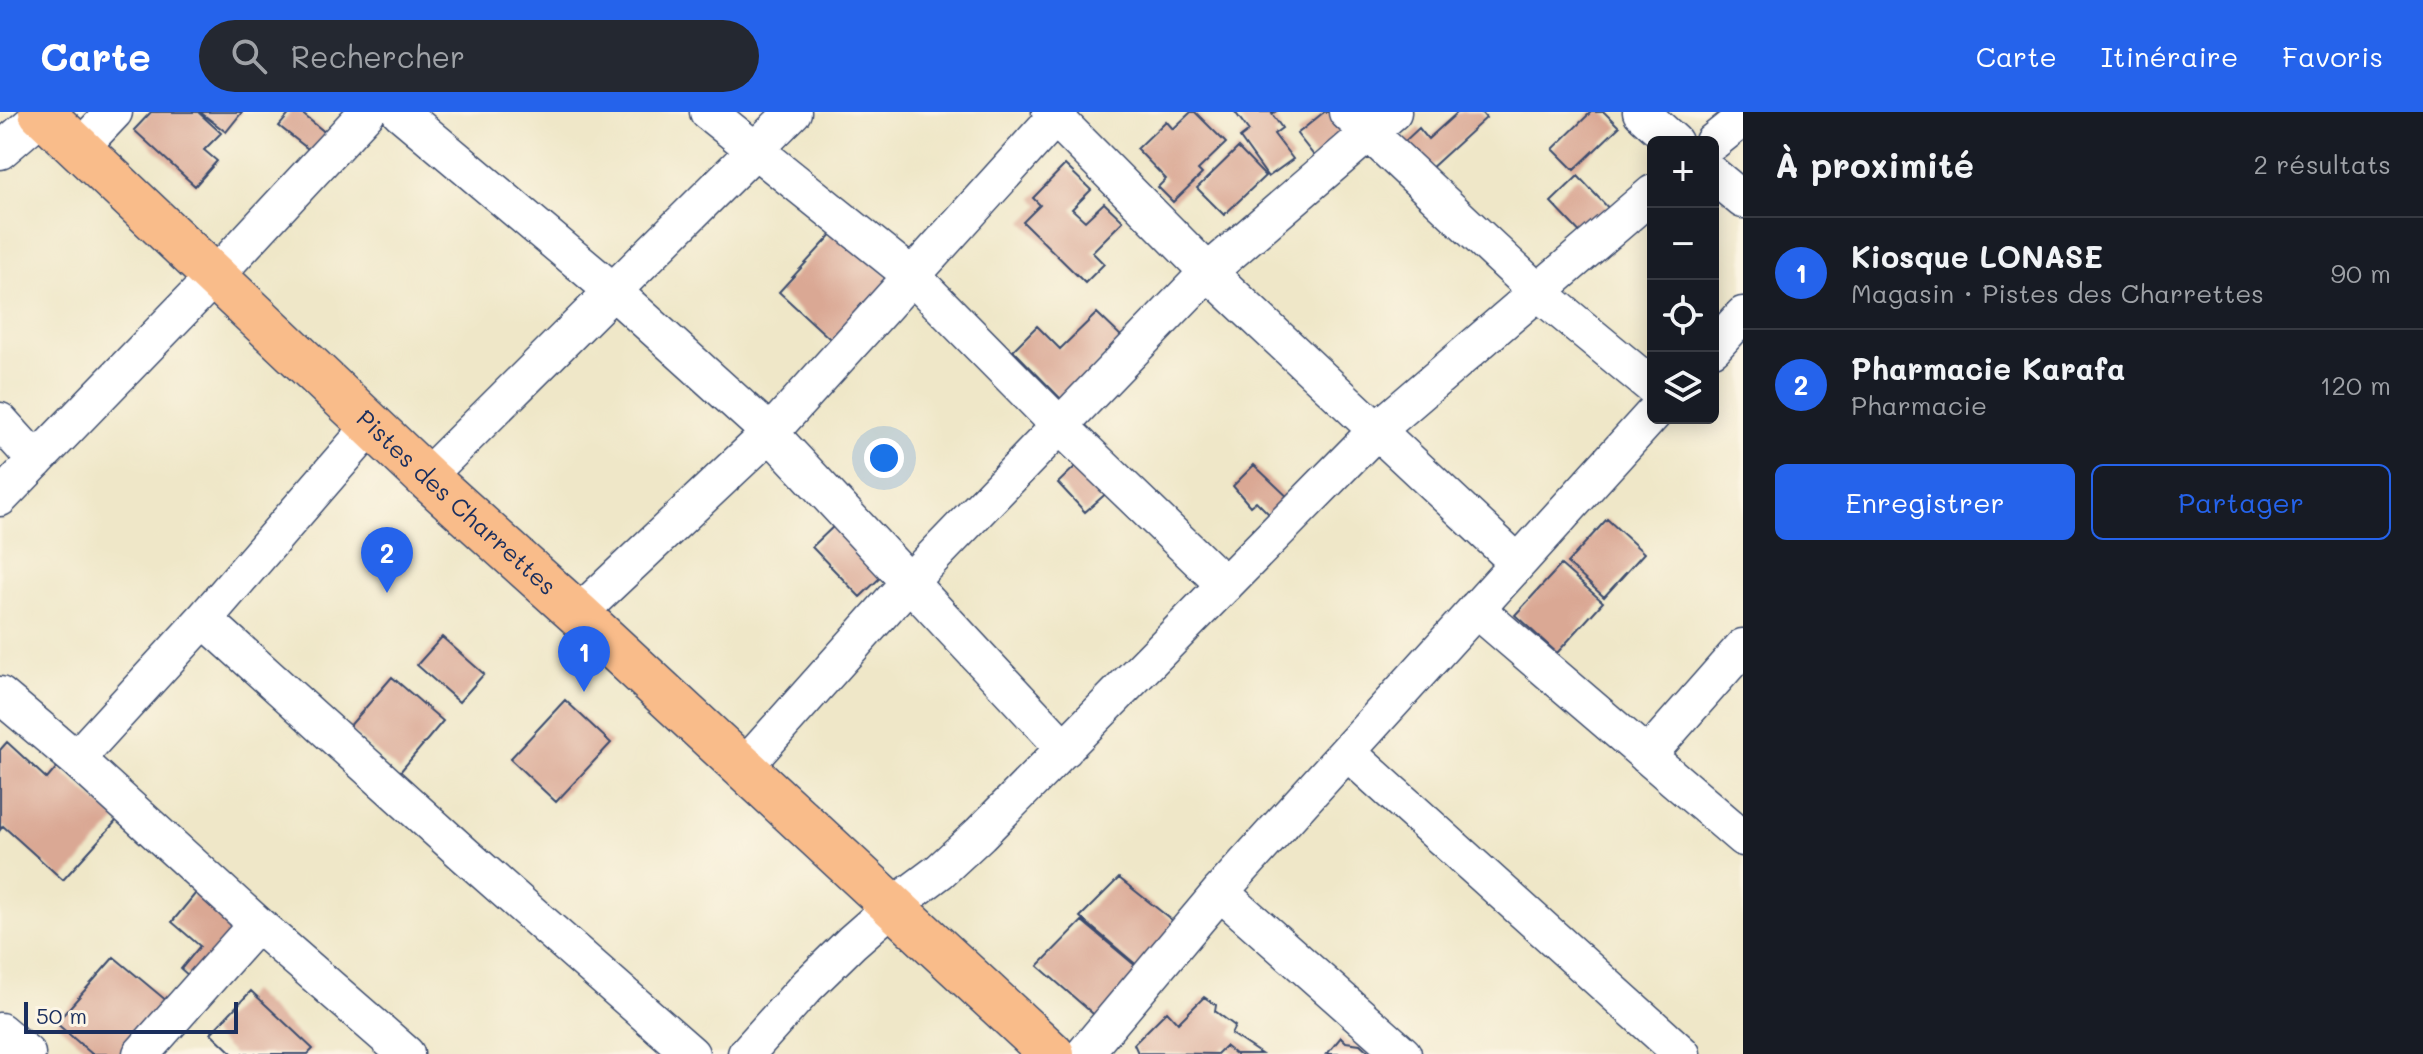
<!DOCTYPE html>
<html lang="fr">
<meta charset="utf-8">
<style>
:root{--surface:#171b24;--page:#242831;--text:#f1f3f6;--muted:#9ea1a6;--line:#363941;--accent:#2563eb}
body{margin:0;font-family:Mali,sans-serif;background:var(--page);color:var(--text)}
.controls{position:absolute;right:24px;top:24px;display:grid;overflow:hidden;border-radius:12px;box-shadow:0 4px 20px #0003}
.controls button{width:72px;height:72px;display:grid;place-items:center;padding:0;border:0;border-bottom:2px solid var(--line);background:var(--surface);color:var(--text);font:40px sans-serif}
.scale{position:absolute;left:24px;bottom:20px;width:214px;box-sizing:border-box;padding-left:8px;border:4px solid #1b2f5e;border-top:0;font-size:22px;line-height:28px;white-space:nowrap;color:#1b2f5e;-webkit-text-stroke:6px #fcf5e5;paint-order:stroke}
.you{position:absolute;left:884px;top:346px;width:28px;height:28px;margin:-20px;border:6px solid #fff;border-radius:50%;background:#1a73e8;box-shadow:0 0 0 12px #1a73e833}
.badge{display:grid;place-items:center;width:52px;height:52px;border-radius:50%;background:var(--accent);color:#fff;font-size:26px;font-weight:700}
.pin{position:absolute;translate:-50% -66px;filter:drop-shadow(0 2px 4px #0008)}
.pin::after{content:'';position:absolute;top:42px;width:28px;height:24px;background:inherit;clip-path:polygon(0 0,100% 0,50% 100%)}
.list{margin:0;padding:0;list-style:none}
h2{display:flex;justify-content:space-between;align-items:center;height:104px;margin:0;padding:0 32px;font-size:34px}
h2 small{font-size:26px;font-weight:400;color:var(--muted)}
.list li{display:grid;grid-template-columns:52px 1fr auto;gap:24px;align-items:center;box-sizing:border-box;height:112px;padding:0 32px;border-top:2px solid var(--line)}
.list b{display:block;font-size:30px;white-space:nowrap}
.list p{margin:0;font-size:26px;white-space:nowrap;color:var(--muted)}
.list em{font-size:26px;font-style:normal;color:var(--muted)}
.actions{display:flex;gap:16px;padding:24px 32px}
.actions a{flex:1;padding:18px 0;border:2px solid var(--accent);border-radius:12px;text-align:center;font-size:28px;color:var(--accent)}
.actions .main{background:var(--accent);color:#fff}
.icon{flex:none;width:44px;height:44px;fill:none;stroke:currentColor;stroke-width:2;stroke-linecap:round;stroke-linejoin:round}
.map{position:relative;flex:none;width:1743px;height:942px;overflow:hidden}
header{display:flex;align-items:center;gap:48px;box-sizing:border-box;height:112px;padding:0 40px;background:var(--accent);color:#fff}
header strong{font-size:38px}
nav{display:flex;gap:44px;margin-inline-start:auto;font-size:28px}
.search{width:560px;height:72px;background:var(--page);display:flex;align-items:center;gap:20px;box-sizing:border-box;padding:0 28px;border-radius:44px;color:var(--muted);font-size:30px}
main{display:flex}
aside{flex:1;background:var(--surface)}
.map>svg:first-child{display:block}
</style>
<header>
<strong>Carte</strong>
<div class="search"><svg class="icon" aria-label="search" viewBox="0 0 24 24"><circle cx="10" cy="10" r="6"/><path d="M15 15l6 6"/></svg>Rechercher</div>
<nav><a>Carte</a><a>Itinéraire</a><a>Favoris</a></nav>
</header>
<main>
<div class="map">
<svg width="1743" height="942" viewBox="0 0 1743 942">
<rect width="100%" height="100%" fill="#fcf5e5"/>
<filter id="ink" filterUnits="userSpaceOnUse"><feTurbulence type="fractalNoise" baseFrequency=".0125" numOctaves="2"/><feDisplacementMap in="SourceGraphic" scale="16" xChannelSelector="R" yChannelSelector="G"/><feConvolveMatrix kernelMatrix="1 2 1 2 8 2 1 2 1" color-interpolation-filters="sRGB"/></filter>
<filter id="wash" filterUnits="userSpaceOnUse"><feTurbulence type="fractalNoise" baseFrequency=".006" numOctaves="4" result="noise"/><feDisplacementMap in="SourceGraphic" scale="32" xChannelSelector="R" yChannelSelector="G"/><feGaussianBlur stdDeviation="1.8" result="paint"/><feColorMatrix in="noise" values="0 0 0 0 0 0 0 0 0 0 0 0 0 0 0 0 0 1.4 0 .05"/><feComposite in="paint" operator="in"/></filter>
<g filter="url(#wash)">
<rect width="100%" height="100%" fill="#efe7c8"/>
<g id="blocks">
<path fill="#daa894" d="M151 0H198L221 21 204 38 217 49 195 74 134 18Z
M200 0H242L226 20Z
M291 0H300L327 22 312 40 279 14Z
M1191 0H1195L1226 31 1198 58 1202 62 1173 90 1158 75 1166 67 1137 37 1166 9 1173 17Z
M1235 0H1275L1272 2 1282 16 1274 22 1293 47 1268 65 1240 26 1249 19Z
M1324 0H1333L1357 28 1323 55 1297 22Z
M1458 0H1481L1486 6 1429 58 1404 30 1419 16 1428 27Z
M1591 0H1604L1619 15 1574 58 1553 37Z
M1238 36 1265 64 1224 103 1197 76Z
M1065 53 1091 78 1072 97 1085 109 1104 91 1123 109 1092 140 1104 152 1085 171 1023 110 1040 93 1033 86Z
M1578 64 1615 103 1588 129 1551 90Z
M836 118 897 173 840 236 779 180Z
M1097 201 1124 227 1062 288 1013 238 1037 214 1060 237Z
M1081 349 1109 379 1085 400 1058 371Z
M1254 353 1293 390 1275 408 1256 389 1250 394 1233 374Z
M1607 407 1644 441 1604 485 1567 451Z
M836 412 885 461 860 485 812 435Z
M1561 453 1603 490 1557 541 1515 503Z
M442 525 484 562 459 590 417 553Z
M392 565 443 609 400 660 348 616Z
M565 588 611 631 556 690 510 647Z
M7 630 47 667 57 655 117 708 63 768 3 714 0 718V638Z
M1119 766 1187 820 1146 861 1080 805Z
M200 776 246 816 198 872 181 857 200 834 172 810Z
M1082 809 1149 865 1107 914 1038 854Z
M114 845 173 894 132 942H92L56 911Z
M251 879 313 937 308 942H233L211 921Z
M1204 885 1216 893 1215 899 1235 914 1231 922 1261 942H1235L1225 934 1217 942 1138 941 1134 932 1167 899 1178 911Z
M1341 925 1346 930 1360 932 1371 942H1327Z"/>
</g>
</g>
<g filter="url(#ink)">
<use href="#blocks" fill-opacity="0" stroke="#3b4b6e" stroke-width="2"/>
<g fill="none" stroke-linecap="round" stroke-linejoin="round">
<defs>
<path id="minor" d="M400 0 614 180 770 321 1065 637
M708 0 912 164 1060 314 1225 473
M1050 0 1208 160 1518 451
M1347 0 1538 180 1653 275
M1641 0 1674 30
M1713 30 1743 6
M80 36 114 0
M0 39 43 2
M1713 63 1743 88
M1713 236 1743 203
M0 309 36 349
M426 365 793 0
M0 386 215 164 367 0
M1476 497 1743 726
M578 502 770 321 1060 0
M204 507 465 743 691 942
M0 583 76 647 257 812 406 942
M1347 640 1682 942
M1647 644 1743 535
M76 647 204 507 371 314
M744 655 910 469 1208 160 1393 0
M1220 780 1403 942
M0 919 27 942
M141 942 257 812
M746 942 806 875 852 830 893 794 940 759 980 722 1377 318 1653 81
M1084 942 1220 780 1653 302"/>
<g id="major">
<path id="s1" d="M41 0 426 365 578 502 1052 942"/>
</g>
</defs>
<use href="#minor" stroke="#3b4b6e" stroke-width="39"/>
<use href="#major" stroke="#3b4b6e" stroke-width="47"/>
<use href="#minor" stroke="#fff" stroke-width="36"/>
<use href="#major" stroke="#f9bc8a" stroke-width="44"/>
</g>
</g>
<g text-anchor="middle" stroke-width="6" stroke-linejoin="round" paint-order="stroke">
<g font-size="24" fill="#1b2f5e" stroke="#fcf5e5">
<text dy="8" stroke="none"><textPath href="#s1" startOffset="570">Pistes des Charrettes</textPath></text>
</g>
</g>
</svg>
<div class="controls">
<button>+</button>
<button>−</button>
<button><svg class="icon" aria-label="locate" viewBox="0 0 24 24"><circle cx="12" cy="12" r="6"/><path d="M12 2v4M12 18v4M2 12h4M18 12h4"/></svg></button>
<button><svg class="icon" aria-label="layers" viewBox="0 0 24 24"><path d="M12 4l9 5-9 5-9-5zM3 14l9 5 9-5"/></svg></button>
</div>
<div class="scale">50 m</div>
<div class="you"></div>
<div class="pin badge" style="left:584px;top:580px">1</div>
<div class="pin badge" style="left:387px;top:481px">2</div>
</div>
<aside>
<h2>À proximité<small>2 résultats</small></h2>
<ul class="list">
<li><span class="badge">1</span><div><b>Kiosque LONASE</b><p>Magasin · Pistes des Charrettes</p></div><em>90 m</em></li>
<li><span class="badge">2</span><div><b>Pharmacie Karafa</b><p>Pharmacie</p></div><em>120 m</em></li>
</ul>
<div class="actions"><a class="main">Enregistrer</a><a>Partager</a></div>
</aside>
</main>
